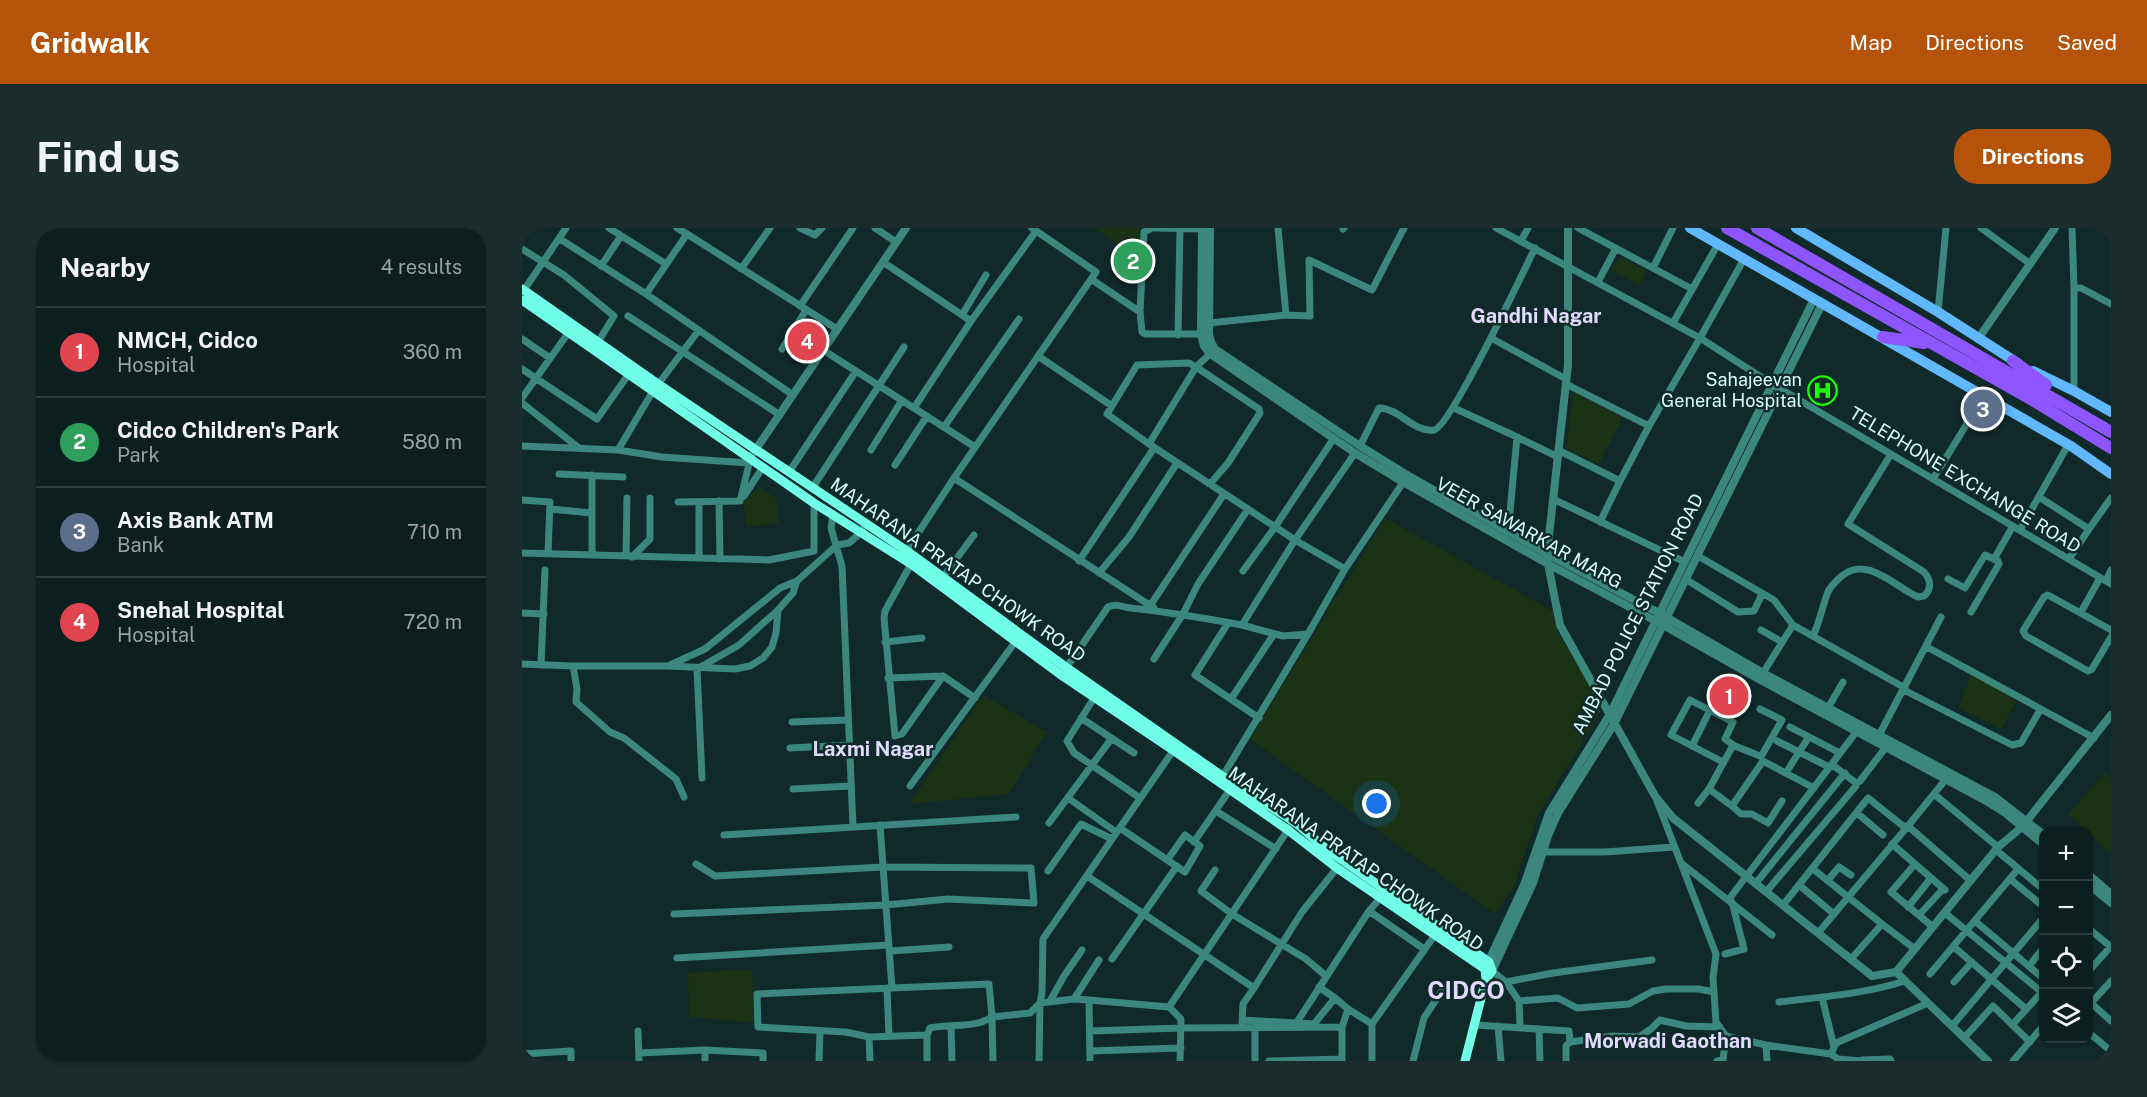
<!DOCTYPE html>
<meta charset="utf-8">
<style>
:root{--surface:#0c1f1f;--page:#1a2c2c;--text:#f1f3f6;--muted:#9aa2a4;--line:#2c3d3d;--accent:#b45309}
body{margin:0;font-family:"Public Sans",sans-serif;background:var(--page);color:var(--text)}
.controls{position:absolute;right:18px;bottom:18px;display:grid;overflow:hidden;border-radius:12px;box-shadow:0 2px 4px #0004}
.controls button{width:54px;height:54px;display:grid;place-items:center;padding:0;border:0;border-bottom:2px solid var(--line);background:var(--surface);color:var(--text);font:30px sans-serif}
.you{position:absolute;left:855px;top:576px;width:21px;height:21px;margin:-15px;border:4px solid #fff;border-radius:50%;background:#1a73e8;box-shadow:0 0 0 9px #1a73e833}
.badge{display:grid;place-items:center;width:39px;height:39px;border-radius:50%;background:var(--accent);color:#fff;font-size:20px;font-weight:700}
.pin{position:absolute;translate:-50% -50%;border:3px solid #fff;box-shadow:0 2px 6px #0006}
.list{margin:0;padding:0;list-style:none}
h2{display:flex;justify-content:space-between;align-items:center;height:78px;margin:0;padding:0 24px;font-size:26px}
h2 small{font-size:20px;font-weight:400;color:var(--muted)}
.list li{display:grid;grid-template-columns:39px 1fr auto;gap:18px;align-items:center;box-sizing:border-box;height:90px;padding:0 24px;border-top:2px solid var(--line)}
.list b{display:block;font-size:22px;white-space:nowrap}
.list p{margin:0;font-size:20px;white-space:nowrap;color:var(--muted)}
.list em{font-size:20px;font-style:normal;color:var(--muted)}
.icon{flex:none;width:33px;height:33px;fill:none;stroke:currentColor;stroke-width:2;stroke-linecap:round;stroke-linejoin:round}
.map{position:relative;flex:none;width:1589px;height:833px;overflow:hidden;border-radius:24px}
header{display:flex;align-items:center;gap:36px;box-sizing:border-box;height:84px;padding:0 30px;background:var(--accent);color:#fff}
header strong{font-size:28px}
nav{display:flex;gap:33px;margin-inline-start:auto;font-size:21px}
.intro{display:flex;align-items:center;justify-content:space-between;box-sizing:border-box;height:144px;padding:0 36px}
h1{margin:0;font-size:42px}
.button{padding:15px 27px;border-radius:24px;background:var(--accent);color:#fff;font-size:21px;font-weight:700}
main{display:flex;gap:36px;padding:0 36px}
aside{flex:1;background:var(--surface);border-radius:24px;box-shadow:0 2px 4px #0004}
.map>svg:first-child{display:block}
</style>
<header>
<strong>Gridwalk</strong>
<nav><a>Map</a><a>Directions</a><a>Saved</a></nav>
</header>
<div class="intro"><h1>Find us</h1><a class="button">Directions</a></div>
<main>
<aside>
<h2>Nearby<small>4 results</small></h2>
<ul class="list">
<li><span class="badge" style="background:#e0444e">1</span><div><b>NMCH, Cidco</b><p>Hospital</p></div><em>360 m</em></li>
<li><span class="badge" style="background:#2e9e5b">2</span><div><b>Cidco Children's Park</b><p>Park</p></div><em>580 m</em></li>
<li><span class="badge" style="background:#5c6f8a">3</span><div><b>Axis Bank ATM</b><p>Bank</p></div><em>710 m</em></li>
<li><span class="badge" style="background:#e0444e">4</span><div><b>Snehal Hospital</b><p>Hospital</p></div><em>720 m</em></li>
</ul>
</aside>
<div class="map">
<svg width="1589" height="833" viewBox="0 0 1589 833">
<rect width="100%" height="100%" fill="#102929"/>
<path fill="#1a3314" d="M573 0H617L616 52 604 42 608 25Z
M1097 29 1125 43 1118 57 1089 43Z
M1051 164 1101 189 1077 236 1044 221Z
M237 259 255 271 256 296 225 298 221 274Z
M863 290 1031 383 1034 401 1082 478 1015 589 991 660 973 686 728 511Z
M1450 444 1495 472 1479 502 1436 480Z
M461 467 525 504 487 566 387 576Z
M1583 545 1589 550V621L1586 624 1566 604 1546 586Z
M230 741 233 795 167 789 166 745Z"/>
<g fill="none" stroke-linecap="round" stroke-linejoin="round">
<path stroke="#3c877d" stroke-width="7" d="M87 0 144 36
M155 0 165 6
M278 0 293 7 300 0
M353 0 374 14
M630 0 622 4 618 84 620 104 624 106H684
M633 0 684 1
M974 0 1178 110 1250 156 1589 356
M1056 0 1170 61
M1459 0 1507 35
M1550 0 1552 60
M821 1 822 0
M0 2 2 0
M38 11 124 66
M999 13 1006 0
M0 21 42 47 92 88 76 114
M361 34 449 93 392 180
M79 38 99 8
M1131 40 1151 0
M219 41 248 0
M569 51 618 84
M1076 54 1094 20
M2 62 44 0
M278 78 331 0
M1416 84 1424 0
M440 87 464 47
M764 87 788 88 787 32 850 62 882 0
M106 88 258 187
M449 93 514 3
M687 95 764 87 756 0
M1151 95 1196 16
M177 102 131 163 96 222 140 229 227 235
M656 107 658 1
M969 110 1044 151
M0 111 28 130
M260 121 284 82
M301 122 453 219
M691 123 674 139 667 135 615 137 585 186 627 216 773 312 823 341 884 250
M516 128 590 178
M0 141 75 191 106 147
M1044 156 1127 198 1098 253
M1552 163V60H1559L1589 76
M271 167 124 66 165 6 315 101
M0 170 49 101
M0 175 57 220
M932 180 995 209 986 305
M1127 198 1178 110 1222 31
M422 199 497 91
M995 209 1036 229
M627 216 674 139 737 181 738 185 706 235 688 256
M0 218 96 222
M838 218 857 180C877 180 892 205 912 202 929 198 1001 44 1013 20
M349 222 380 172
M1036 222 1098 253 1078 294
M373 237 405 188
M267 244 334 143
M37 246 101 249
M70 247V285
M432 250 632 380
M1411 251 1462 168
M291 259 382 119
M222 268 241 239
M1517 269 1567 301 1547 331
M1031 271 1163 334
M0 272 28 274 26 326
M197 273 198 331
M218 273 228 232
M156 274 218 273
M177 274V330
M28 281 70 285V327
M311 287 309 300 320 338 331 599
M1567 301 1589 270
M1498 302 1546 217
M0 325 247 332 292 323V275
M383 325 432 250 574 44 510 0
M104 328 105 270
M1176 328 1252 372 1271 397
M110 329 128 311V270
M1472 331 1491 298
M557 333 632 220
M389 336 363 383 362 390 373 508 380 506 421 448
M721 343 753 299 812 210
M577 345 607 309 655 235
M421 349 452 307
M1426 351 1443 360 1463 327 1476 333 1477 336 1449 384
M1165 352 1216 384 1232 383 1240 366
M1584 353 1589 342
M626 381 702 266
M1559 384 1578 350
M0 385 22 386
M706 395 673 447 737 490
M720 397 761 408 786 406 823 341
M1239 402 1260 414
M1589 402 1526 367 1522 369 1501 403 1504 408 1566 443 1570 441 1589 409
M1291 408C1298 393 1300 379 1306 364 1309 357 1315 352 1321 347 1346 328 1373 359 1396 369L1402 368C1411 360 1408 351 1402 344L1326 296 1369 226
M363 414 400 410
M1405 419 1572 510
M632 431 661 386 676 356 726 281
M0 436 51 438H145L213 441 228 438 241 430 250 419 254 405 256 382 271 365 275 353 315 317 327 315 335 308 345 296
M19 437 23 342
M148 437 183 421 258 360 275 353
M51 438 55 461 54 474 88 504 102 510 154 551 162 569
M542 443 586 379C595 375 600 379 608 380 646 384 682 390 720 397L773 312 833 225
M1241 445 1271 397 1383 460
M366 450 421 448 453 470
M1382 462 1490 517 1499 515 1518 482
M572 470 545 513 552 525 618 570
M709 471 752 406
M1306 480 1321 454
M559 490 612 525
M270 494 326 492
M1268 499 1318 525
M1355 511 1419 389
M1255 513 1277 524 1264 545
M1170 518 1188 482
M268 520 327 517
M1201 534 1149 507 1168 472 1211 494 1203 511 1213 518
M180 550 175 441 217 417 256 382
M699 551 786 406
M1338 553 1364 519
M388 558 496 410
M271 561 329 558
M1187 561 1210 519 1213 518 1238 528 1240 527 1260 492 1238 481
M1412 566 1476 619
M546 570 594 604
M1135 573 1194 726 1191 750 1194 794 1204 808 1244 817 1309 826 1314 815 1406 775
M1260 573 1246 595 1230 586H1219L1210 578 1241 533 1292 560
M1176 575 1187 561 1210 578
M694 583 754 621
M1335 585 1361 607
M527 595 590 510
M358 597 370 760 467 756 470 789 508 785 518 775
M598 600 663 644 678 618 663 607 646 631
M202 607 494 589
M672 614 707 563
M1370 616 1393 636 1369 664 1411 699
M1474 622 1522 662
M1021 624H1083L1152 619
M1159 635 1250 707
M1393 636 1423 662
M1291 641 1360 696
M693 642 679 663 710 686 784 731 804 748
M526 643 559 596 590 611
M565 648 732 760 780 684 815 640
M1488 651 1522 679
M1306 652 1317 639 1329 647
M1234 655 1323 545
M1277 657 1312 686
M1244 664 1334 558V555L1312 538 1307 539 1277 524 1287 509
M1207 671 1335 503
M1261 677 1346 570 1381 598H1386L1424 551
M1386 679 1409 650
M847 683 902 721
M1423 685 1522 766
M152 686 364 677 426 671 512 675 509 640 361 639 193 648 174 636
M1397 687 1421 661
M1453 693 1522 751
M1566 700 1589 719
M1296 705 1386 598 1449 653
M1432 719 1504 781
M368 723 427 719
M1203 726 1222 721 1210 674
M155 730 367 717
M590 731 655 638
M1329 731 1360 696 1393 721
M1507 738 1522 719
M970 743 984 754 997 773 1036 770 1055 780 1107 776 1131 763 1144 761H1177L1192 764
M1566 744 1589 718
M1408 746 1496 641
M1589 753 1569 775 1589 793
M984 754 1031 745 1130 732
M1432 754 1450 734
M797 759 813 770
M365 760 367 808
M370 760 235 766 236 799 324 804 347 809 405 807
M1300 769 1312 819
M552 771 577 732
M567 772 552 771 518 775 520 765 521 711 653 520
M528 773 542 748 560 722
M997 773 998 799
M1257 774C1299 769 1342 766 1383 753
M647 779 659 791 658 833
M470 789 471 833
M720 792 792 796 813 770 826 781
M775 794 847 683 859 669
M720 796 721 776 732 760
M850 796V833
M953 797 1047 803 1048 814 1091 808 1117 809 1129 801 1138 792 1164 798 1198 799
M1490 797 1520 764
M429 798 430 833
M976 798 979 833
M1430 798 1522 689
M733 799V833
M820 799 826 781 850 796 915 704
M1017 801 1018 833
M116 803 117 833
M568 803 659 800 820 799V833
M1566 804 1589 823
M347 809 348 833
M1442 810 1471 778 1508 814
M1244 817 1245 833
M183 822 241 825V833
M568 823 659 820
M117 825 183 822V833
M0 826 49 823V833
M1309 826 1316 831 1340 833
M1340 832 1368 831 1369 833
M297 833 298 803
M405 833V807L408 800C430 795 451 801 470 789
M517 833 518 775
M568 833 567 772 647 779 772 593
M747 833 820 831
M891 833 902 790 925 755
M1044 833V818L1048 814
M1195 833 1201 832 1204 808
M1491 833 1522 797"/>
<path stroke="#3c877d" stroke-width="8" d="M680 0 679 106 682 118 687 125 833 225 881 254 1026 336 1134 393 1233 449 1466 574 1482 584 1522 617
M688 0 687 106 689 114 693 121 838 218 885 247 1025 326 1137 385 1241 445 1473 569 1522 607
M1046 0V137L1025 326 1026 336 1038 397 1133 568 1151 590 1350 748 1374 744 1476 619 1500 599 1589 487
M1292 71 1088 486 1027 585 1002 657 963 741 970 743 1011 655 1026 608 1036 585 1092 496 1300 76
M1456 111 1533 0
M230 227 384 0
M1566 646 1589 666
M1566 656 1589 675
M1374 744 1466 833"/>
<path stroke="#71fee8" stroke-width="9" d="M0 61 136 156 385 323 545 440 700 548 774 595 803 620 967 734 970 743 967 747
M0 72 292 275 389 336 539 447 651 522 766 602 815 640 963 741 964 751 943 833"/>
<path stroke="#61b8fd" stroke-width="10" d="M1168 0 1549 218 1589 246
M1274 0 1416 84 1497 136
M1511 143 1552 163 1589 184"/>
<path stroke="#8e55fd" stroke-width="12" d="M1205 0 1507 170 1589 220
M1235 0 1589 204
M1361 109 1402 115
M1491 133 1524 157"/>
</g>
<defs>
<symbol id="hospital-ring" viewBox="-11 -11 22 22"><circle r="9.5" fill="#102929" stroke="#1bfd07" stroke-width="1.5"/><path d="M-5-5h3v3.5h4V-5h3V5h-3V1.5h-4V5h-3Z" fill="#1bfd07"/></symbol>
</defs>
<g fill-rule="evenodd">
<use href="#hospital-ring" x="1284" y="146" width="33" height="33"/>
</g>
<g text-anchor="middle" stroke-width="5" stroke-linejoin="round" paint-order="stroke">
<g font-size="18" fill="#d9fffc" stroke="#102929" text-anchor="end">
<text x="1280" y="158">Sahajeevan<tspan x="1280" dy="21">General Hospital</tspan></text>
</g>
<g font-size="18" fill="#d9fffc" stroke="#102929">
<text transform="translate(1443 252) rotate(31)" y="6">TELEPHONE EXCHANGE ROAD</text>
<text transform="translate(1007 305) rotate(29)" y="6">VEER SAWARKAR MARG</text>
<text transform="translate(436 342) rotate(35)" y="6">MAHARANA PRATAP CHOWK ROAD</text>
<text transform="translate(1116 386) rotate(-63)" y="6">AMBAD POLICE STATION ROAD</text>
<text transform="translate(834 631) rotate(35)" y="6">MAHARANA PRATAP CHOWK ROAD</text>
</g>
<g font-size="20" font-weight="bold" fill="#e1dbff" stroke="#102929">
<text x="1014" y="95">Gandhi Nagar</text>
<text x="351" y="528">Laxmi Nagar</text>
<text x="1146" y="820">Morwadi Gaothan</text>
</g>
<g font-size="24" font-weight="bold" fill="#e1dbff" stroke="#102929">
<text x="944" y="771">CIDCO</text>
</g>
</g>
</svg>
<div class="controls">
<button>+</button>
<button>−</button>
<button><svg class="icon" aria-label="locate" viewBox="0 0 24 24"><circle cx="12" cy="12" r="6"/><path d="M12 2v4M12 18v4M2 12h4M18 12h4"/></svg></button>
<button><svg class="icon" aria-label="layers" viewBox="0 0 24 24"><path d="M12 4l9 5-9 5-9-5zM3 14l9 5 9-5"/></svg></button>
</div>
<div class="you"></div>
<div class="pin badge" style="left:1207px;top:468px;background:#e0444e">1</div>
<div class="pin badge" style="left:611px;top:33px;background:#2e9e5b">2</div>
<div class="pin badge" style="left:1461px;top:181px;background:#5c6f8a">3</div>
<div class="pin badge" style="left:285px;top:113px;background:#e0444e">4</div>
</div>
</main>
